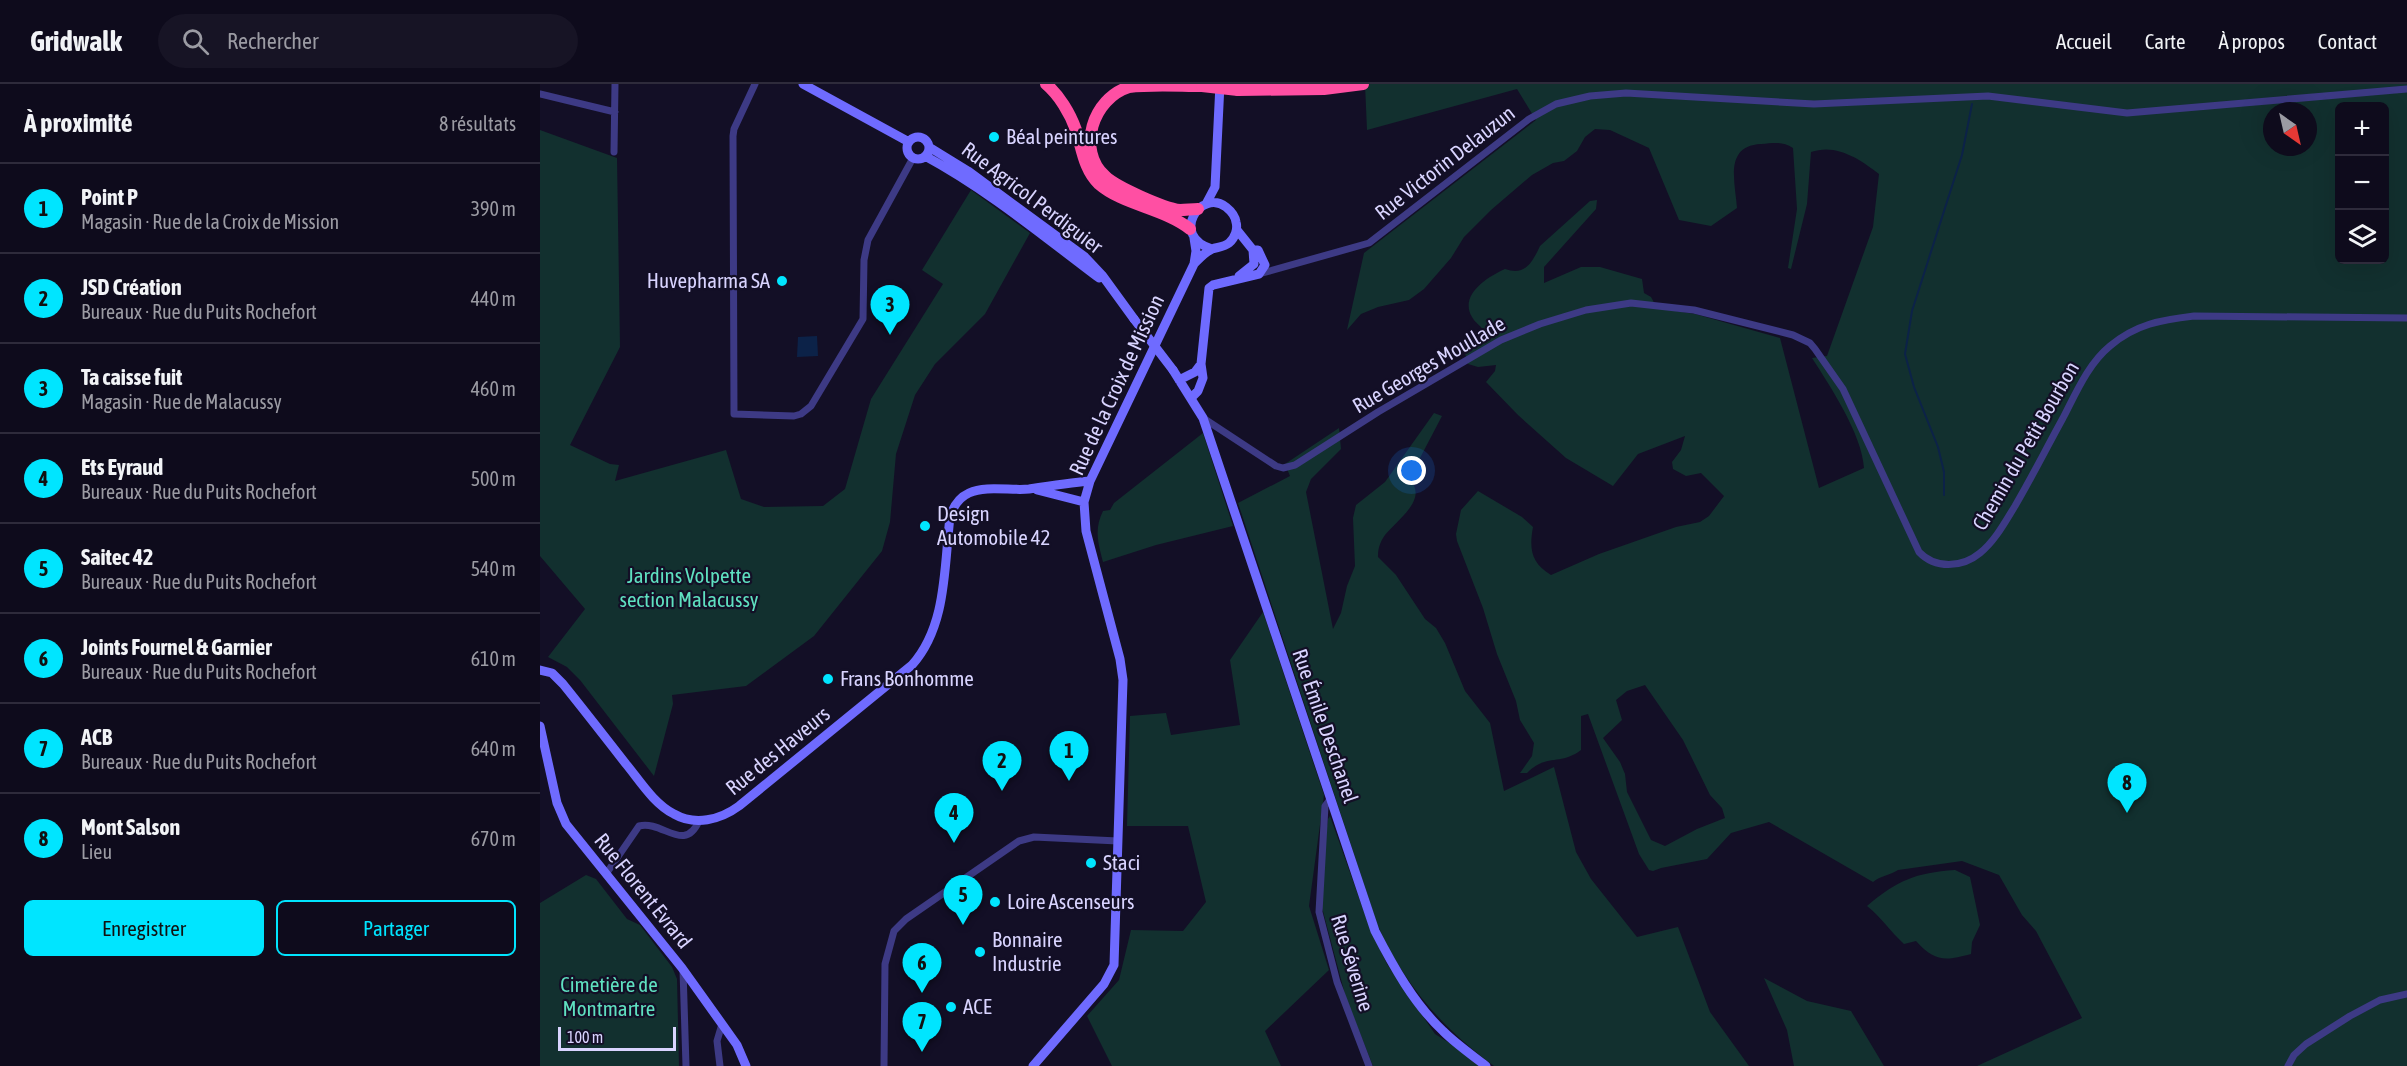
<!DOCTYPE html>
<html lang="fr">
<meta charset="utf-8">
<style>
:root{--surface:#0e0b1c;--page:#171425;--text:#f1f3f6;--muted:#9b9ba3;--line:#2e2b3b;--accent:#00e5ff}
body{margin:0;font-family:"Asap Condensed",sans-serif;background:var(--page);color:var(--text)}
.controls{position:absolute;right:18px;top:18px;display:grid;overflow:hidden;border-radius:9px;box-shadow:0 6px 24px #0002}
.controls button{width:54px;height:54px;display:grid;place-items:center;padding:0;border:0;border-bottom:2px solid var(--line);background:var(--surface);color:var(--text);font:30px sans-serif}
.compass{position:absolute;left:1723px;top:18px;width:54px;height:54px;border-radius:50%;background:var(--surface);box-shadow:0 6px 24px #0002;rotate:146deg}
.scale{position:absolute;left:18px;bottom:15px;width:118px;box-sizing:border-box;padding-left:6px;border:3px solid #d9d4ff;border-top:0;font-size:16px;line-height:21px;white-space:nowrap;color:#d9d4ff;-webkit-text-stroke:4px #130f26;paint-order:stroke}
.you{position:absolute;left:872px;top:387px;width:21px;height:21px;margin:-15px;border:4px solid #fff;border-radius:50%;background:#1a73e8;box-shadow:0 0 0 9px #1a73e833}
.badge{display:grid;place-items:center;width:39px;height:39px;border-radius:50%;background:var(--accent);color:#111;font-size:20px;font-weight:700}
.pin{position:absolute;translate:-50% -50px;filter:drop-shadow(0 2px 3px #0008)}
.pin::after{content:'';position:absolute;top:32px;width:21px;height:18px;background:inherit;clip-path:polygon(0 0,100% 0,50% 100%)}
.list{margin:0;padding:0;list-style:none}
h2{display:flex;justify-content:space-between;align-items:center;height:78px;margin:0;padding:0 24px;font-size:26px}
h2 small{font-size:20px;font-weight:400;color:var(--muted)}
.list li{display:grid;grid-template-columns:39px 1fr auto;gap:18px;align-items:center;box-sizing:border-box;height:90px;padding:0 24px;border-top:2px solid var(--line)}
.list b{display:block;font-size:22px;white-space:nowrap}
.list p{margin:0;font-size:20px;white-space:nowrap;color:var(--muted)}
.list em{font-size:20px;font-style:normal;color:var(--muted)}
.actions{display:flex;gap:12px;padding:18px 24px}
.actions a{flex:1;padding:14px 0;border:2px solid var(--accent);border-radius:9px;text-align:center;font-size:21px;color:var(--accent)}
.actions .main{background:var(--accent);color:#111}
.icon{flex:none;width:33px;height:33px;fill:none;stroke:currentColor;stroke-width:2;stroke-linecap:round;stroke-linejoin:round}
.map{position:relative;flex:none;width:1867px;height:982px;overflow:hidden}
header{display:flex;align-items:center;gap:36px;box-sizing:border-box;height:84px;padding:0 30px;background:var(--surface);border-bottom:2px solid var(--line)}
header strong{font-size:28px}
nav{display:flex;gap:33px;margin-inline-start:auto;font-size:21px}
.search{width:420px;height:54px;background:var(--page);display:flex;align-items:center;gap:15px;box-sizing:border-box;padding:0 21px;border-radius:33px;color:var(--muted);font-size:22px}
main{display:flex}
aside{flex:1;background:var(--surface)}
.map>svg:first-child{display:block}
</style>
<header>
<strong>Gridwalk</strong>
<div class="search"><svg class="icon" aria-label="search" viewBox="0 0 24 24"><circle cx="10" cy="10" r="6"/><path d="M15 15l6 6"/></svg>Rechercher</div>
<nav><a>Accueil</a><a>Carte</a><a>À propos</a><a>Contact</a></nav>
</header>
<main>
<aside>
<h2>À proximité<small>8 résultats</small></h2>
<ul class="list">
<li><span class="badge">1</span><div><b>Point P</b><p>Magasin · Rue de la Croix de Mission</p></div><em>390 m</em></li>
<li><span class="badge">2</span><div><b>JSD Création</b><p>Bureaux · Rue du Puits Rochefort</p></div><em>440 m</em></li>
<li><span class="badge">3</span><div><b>Ta caisse fuit</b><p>Magasin · Rue de Malacussy</p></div><em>460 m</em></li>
<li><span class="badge">4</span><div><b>Ets Eyraud</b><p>Bureaux · Rue du Puits Rochefort</p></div><em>500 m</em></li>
<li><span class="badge">5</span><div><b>Saitec 42</b><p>Bureaux · Rue du Puits Rochefort</p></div><em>540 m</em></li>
<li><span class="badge">6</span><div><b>Joints Fournel &amp; Garnier</b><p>Bureaux · Rue du Puits Rochefort</p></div><em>610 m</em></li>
<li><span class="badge">7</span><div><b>ACB</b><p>Bureaux · Rue du Puits Rochefort</p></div><em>640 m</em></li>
<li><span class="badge">8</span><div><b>Mont Salson</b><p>Lieu</p></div><em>670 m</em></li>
</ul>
<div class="actions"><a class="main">Enregistrer</a><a>Partager</a></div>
</aside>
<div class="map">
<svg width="1867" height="982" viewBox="0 0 1867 982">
<rect width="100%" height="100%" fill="#130f26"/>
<path fill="#12302f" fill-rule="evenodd" d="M825 0H1867V982H1437L1542 934 1496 847 1482 831 1459 791 1422 777 1358 786C1350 791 1340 792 1333 798L1229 738 1191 749 1167 775 1121 784 1113 787 1109 786 1099 770 1048 630 1041 632V666C1020 682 1007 669 987 689H980L992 672 994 659 980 636 976 617 957 570 943 524 917 457 916 450 921 426 938 407 982 433 993 443C989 465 991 479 1011 491L1059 470 1136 443 1160 438 1169 432 1184 412 1161 389 1146 392 1133 385 1132 378 1141 366 1145 352 1098 370 1073 402 1026 374 978 331 946 298 955 287 956 281 938 283 928 280 925 269 942 256 944 248C941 241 935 239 932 233 919 211 947 193 965 185 985 192 992 179 1000 162L1050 117 1057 116 1056 125 1004 183V199L1041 183H1060L1102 195 1104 209 1111 213 1117 224 1155 230 1240 254 1279 404 1324 384C1322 350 1290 302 1272 274L1287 272 1333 143 1339 90C1320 75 1296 59 1271 68L1267 120 1251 185 1248 184 1257 125 1253 64C1242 57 1234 59 1221 60 1184 62 1195 97 1197 124L1171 142 1139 136 1109 64 1070 46 1055 45 1045 53 1037 67 1024 77 1013 79 992 91 951 126 924 153 911 174 884 205 869 216 838 223 821 230 807 246 824 169 996 36 977 5 827 46ZM1800 22H1844V176H1800ZM1732 27H1768V63H1732ZM1105 601 1143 656 1170 711 1182 724 1185 734 1157 745 1125 762 1111 756 1087 708 1085 690 1080 678 1063 654 1082 636 1076 616 1087 607Z
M0 46 77 74 80 263 30 361 70 380 79 381 75 397 186 366 201 415 224 423 283 422 305 405 331 315 403 200 382 186 431 106 490 149 445 230 395 280 375 311 356 370 350 438 342 467 274 552 206 602 132 611 133 620 114 692 40 596 27 583 8 573 45 525 0 472Z
M894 329 902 332 869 395C891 416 852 439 843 454 839 461 838 466 838 473L856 491 885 535 896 544 905 559 925 607 950 639 964 707 1014 683 1036 768 1051 795 1097 853 1138 843 1170 928 1209 982H954C902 944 863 899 837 840L698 419 750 392 745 380 799 344 801 365 771 395 766 408 793 545 801 529 807 502 815 482 813 434 816 421 845 398Z
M663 349 693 442 616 461 563 478C558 459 554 445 563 427L570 426 574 419Z
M723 528 784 711 769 822 789 886 725 947 741 982H572L547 932 579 896 591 846 643 847 666 818 648 742H587L590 632 626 629 631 651 700 641 690 576Z
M790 732 830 845 847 880 895 950 911 960 939 982H833L806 914 781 820 783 772 788 735Z
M1415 786 1430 793 1440 841 1432 858 1431 870C1405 877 1395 878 1376 857L1364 860C1350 847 1341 833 1327 822 1358 796 1375 789 1415 786Z
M46 791 56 795 87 835 100 841 132 883 137 895 139 982H0V819Z
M1224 894 1267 917 1311 927 1344 982H1254L1247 946Z"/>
<path fill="#0c2248" d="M277 252 278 272 257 273 258 253Z"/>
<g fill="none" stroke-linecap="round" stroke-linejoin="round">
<path stroke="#0c2248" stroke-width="2" d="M1404 411V388L1398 363 1374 303 1365 270 1372 227 1422 71 1432 20"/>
<path stroke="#3d3a85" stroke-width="7" d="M215 0 194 45 193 52 194 330 254 332 261 330 271 322 323 235 324 176 328 156 373 74
M0 10 75 28
M74 68 75 0
M719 190 829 159 989 35 1016 20 1050 12 1086 9 1274 20 1448 12 1587 29 1867 5
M663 334 736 382 743 384 755 381 838 328 961 256 1000 240 1046 226 1091 219 1154 226 1253 251 1270 259 1275 265 1303 305 1379 468C1395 485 1422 484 1440 469 1455 457 1465 438 1475 422 1492 393 1507 363 1523 334 1536 309 1548 280 1570 262 1596 240 1621 236 1654 232L1867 234
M791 714 785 722 779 828 797 898 829 982
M66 790 99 742C123 736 144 770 159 737
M143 886 146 982
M180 982 177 957 182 940
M344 982 345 880 354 847 366 835 479 757 494 753 578 757
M1748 982 1754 971 1766 960 1810 932 1840 916 1867 910"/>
<path stroke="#6f6bff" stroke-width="9" d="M263 0 369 58
M367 64a11 11 0 1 1 22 0a11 11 0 1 1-22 0Z
M389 63 428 87 545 173 562 191 594 235
M385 72C448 106 503 152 559 194
M666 120 675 103 680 0
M654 180C659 175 665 168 672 165 678 163 684 163 689 159 695 154 698 145 696 138 695 131 691 127 686 123 661 104 629 152 672 165
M699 192 714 180 713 166
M633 286 663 334 835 847C853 882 874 920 903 947 916 960 932 971 946 982
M639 296 655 288 661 280
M651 314 658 307 663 294 661 280 669 204 673 201 719 190 725 181 718 166H713L697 146
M497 406 544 418
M0 586 12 589 23 600C44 626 65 653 86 680 100 697 114 720 134 730 155 742 180 736 199 722L372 581C407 542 404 483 410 433 413 423 418 414 429 409 446 401 471 407 489 405 509 402 529 399 550 397
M0 642 17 719 26 740 142 884 197 961 206 982
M493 982 564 900 574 881 583 596 580 575 546 447 544 418 550 397 654 180 656 167 654 154"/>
<path stroke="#ff4fa3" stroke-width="12" d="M506 0C519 11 530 29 536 46 542 64 544 86 559 100 583 121 623 124 650 145
M698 6 784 5 823 0
M658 125C652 125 646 126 640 126 624 124 576 103 565 92 536 66 553 14 589 3 611 0 640 2 662 2"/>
<path stroke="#6f6bff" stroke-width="9" d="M594 235 633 286"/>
<path stroke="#ff4fa3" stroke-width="12" d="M662 2 698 6"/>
</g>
<g fill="#00e5ff" stroke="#130f26" stroke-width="2">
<circle cx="454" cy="53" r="6"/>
<circle cx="242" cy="197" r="6"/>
<circle cx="385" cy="442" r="6"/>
<circle cx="288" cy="595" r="6"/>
<circle cx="551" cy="779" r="6"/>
<circle cx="455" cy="818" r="6"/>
<circle cx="440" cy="868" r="6"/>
<circle cx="411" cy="923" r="6"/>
</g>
<g text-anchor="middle" stroke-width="4.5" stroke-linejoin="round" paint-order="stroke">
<g font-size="21" fill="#d9d4ff" stroke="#130f26" text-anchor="start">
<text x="466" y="60">Béal peintures</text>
<text x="230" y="204" text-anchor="end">Huvepharma SA</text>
<text x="397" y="437">Design<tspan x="397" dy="24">Automobile 42</tspan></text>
<text x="300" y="602">Frans Bonhomme</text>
<text x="563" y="786">Staci</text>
<text x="467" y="825">Loire Ascenseurs</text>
<text x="452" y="863">Bonnaire<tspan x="452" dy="24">Industrie</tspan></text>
<text x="423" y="930">ACE</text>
</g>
<g font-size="21" fill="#d9d4ff" stroke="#130f26">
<text transform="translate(905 79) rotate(-38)" y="7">Rue Victorin Delauzun</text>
<text transform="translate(492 114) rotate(37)" y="7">Rue Agricol Perdiguier</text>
<text transform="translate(889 281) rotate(-30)" y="7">Rue Georges Moullade</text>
<text transform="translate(577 301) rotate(-65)" y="7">Rue de la Croix de Mission</text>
<text transform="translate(1486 362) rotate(-60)" y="7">Chemin du Petit Bourbon</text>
<text transform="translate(785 642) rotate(71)" y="7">Rue Émile Deschanel</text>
<text transform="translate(238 667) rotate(-39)" y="7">Rue des Haveurs</text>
<text transform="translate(103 807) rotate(51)" y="7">Rue Florent Evrard</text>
<text transform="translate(812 879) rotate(73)" y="7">Rue Séverine</text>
</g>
<g font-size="21" fill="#5fe0c0" stroke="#130f26">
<text x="149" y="499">Jardins Volpette<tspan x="149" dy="24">section Malacussy</tspan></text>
<text x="69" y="908">Cimetière de<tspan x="69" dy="24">Montmartre</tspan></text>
</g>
</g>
</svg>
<div class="controls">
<button>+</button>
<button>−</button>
<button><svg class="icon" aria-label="layers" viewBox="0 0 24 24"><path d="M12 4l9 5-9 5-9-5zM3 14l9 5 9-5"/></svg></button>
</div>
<svg class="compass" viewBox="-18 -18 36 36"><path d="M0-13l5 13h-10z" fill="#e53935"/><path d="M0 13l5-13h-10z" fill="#9b9ba3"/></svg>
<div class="scale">100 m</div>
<div class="you"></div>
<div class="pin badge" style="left:529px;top:697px">1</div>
<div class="pin badge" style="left:462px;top:707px">2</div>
<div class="pin badge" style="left:350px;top:251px">3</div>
<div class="pin badge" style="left:414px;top:759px">4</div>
<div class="pin badge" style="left:423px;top:841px">5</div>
<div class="pin badge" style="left:382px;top:909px">6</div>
<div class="pin badge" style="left:382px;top:968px">7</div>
<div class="pin badge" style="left:1587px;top:729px">8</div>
</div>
</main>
